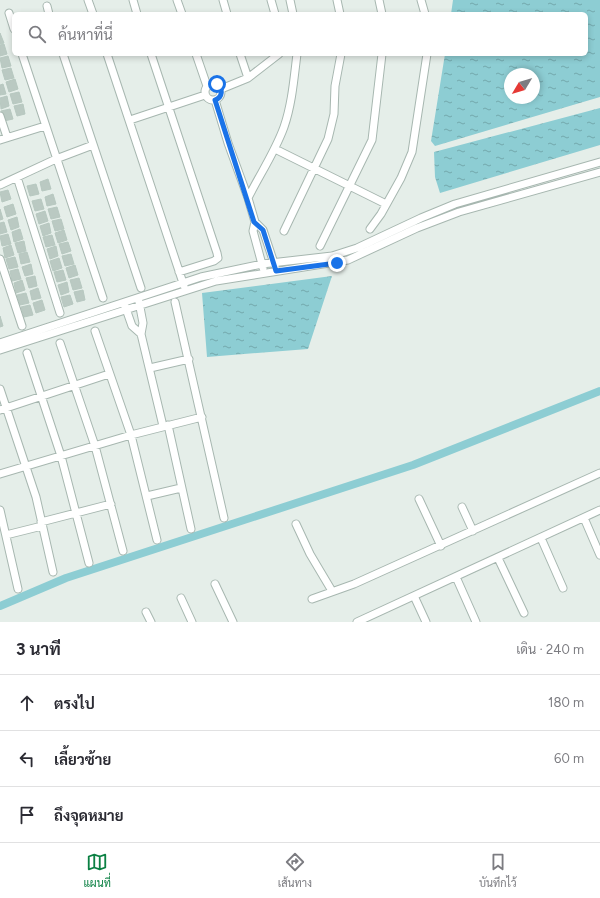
<!DOCTYPE html>
<html lang="th">
<meta charset="utf-8">
<style>
:root{--surface:#fff;--page:#f7f7f7;--text:#2b2b33;--muted:#7c7c81;--line:#e1e1e2;--accent:#0b8043}
body{margin:0;font-family:Figtree,Sarabun,sans-serif;background:var(--page);color:var(--text)}
.compass{position:absolute;left:504px;top:68px;width:36px;height:36px;border-radius:50%;background:var(--surface);box-shadow:0 2px 6px #0003;rotate:232deg}
.stop{position:absolute;width:12px;height:12px;margin:-9px;border:3px solid #1a73e8;border-radius:50%;background:#fff}
.stop.end{background:#1a73e8;border-color:#fff;box-shadow:0 1px 4px #0008}
.list{margin:0;padding:0;list-style:none}
h2{display:flex;justify-content:space-between;align-items:center;height:52px;margin:0;padding:0 16px;font-size:17px}
h2 small{font-size:13px;font-weight:400;color:var(--muted)}
.list li{display:grid;grid-template-columns:26px 1fr auto;gap:12px;align-items:center;box-sizing:border-box;height:56px;padding:0 16px;border-top:1px solid var(--line)}
.list b{display:block;font-size:15px;white-space:nowrap}
.list em{font-size:13px;font-style:normal;color:var(--muted)}
.icon{flex:none;width:22px;height:22px;fill:none;stroke:currentColor;stroke-width:2;stroke-linecap:round;stroke-linejoin:round}
.map{position:relative;flex:none;width:600px;height:622px;overflow:hidden}
.search{position:absolute;background:var(--surface);box-shadow:0 2px 6px #0003;left:12px;right:12px;top:12px;height:44px;display:flex;align-items:center;gap:10px;box-sizing:border-box;padding:0 14px;border-radius:6px;color:var(--muted);font-size:15px}
.sheet{height:220px;background:var(--surface)}
nav{display:flex;justify-content:space-around;align-items:center;box-sizing:border-box;height:56px;border-top:1px solid var(--line);background:var(--surface);font-size:11px;color:var(--muted)}
nav a{display:grid;justify-items:center;gap:2px}
nav .on{color:var(--accent)}
.map>svg:first-child{display:block}
</style>
<div class="map">
<svg width="600" height="622" viewBox="0 0 600 622">
<defs>
<pattern id="water-ripples" width="26" height="14" patternUnits="userSpaceOnUse"><rect width="26" height="14" fill="#8dcdd3"/><path d="M2 4q2-2 4 0t4 0M15 11q2-2 4 0t4 0" fill="none" stroke="#73a8ac"/></pattern>
</defs>
<rect width="100%" height="100%" fill="#e5eee9"/>
<path fill="url(#water-ripples)" fill-rule="evenodd" d="M453 0H600V97L435 146 431 141 445 54H586V14H451ZM510 74H534V98H510Z
M600 108V145L440 193 435 177 434 152Z
M332 276 308 349 207 357 202 293Z"/>
<g fill="none" stroke-linecap="round" stroke-linejoin="round">
<path stroke="#8dcdd3" stroke-width="8" d="M0 606 66 578 413 465 600 391"/>
</g>
<path fill="#bac9c2" stroke="#b7c8c0" d="M0 33 4 43 0 44Z
M4 44 7 54 0 56V45Z
M8 56 11 66 2 68 0 58Z
M11 68 14 78 5 80 2 70Z
M15 79 18 89 9 92 6 82Z
M3 84 6 94 0 95V85Z
M19 92 22 102 13 104 10 94Z
M7 96 9 106 1 109 0 98Z
M23 104 25 114 17 116 14 106Z
M10 109 13 119 4 121 1 111Z
M48 179 51 189 42 191 40 182Z
M36 184 39 194 30 196 27 186Z
M8 190 11 199 2 202 0 192Z
M53 194 56 204 47 206 45 197Z
M41 199 44 209 35 211 32 201Z
M13 204 16 214 7 217 4 207Z
M57 207 60 217 51 219 48 209Z
M0 209 3 219 0 220Z
M45 211 48 221 39 224 36 214Z
M17 217 19 227 11 230 8 220Z
M61 219 64 229 55 231 52 221Z
M4 222 7 232 0 234V223Z
M49 223 51 233 43 236 40 226Z
M20 229 23 239 14 242 12 232Z
M64 230 67 240 58 243 55 233Z
M8 234 11 244 2 246 0 236Z
M52 235 55 245 46 247 43 237Z
M24 241 26 251 18 253 15 243Z
M68 242 71 251 62 254 59 244Z
M11 245 14 255 5 258 3 248Z
M56 246 58 256 50 259 47 249Z
M27 252 30 262 21 264 19 254Z
M71 254 74 264 65 266 62 256Z
M15 257 18 267 9 269 6 259Z
M59 258 62 268 53 271 50 261Z
M31 264 33 274 25 276 22 267Z
M75 265 78 275 69 278 66 268Z
M18 269 21 279 12 281 10 271Z
M63 270 66 280 57 282 54 272Z
M35 276 37 286 29 288 26 278Z
M79 278 82 288 73 290 70 280Z
M22 280 25 290 16 293 14 283Z
M67 282 69 292 61 295 58 285Z
M38 288 41 298 32 300 30 291Z
M83 290 85 300 77 302 74 292Z
M26 293 29 303 20 305 17 295Z
M70 295 73 304 64 307 61 297Z
M42 300 45 310 36 313 33 303Z
M30 305 33 315 24 317 21 307Z
M0 316 3 326 0 327Z"/>
<g fill="none" stroke-linecap="round" stroke-linejoin="round">
<defs>
<path id="minor" d="M88 0 93 14
M133 0 137 14
M177 0 182 14
M223 0 227 14
M271 0 275 14
M290 0 293 14
M337 0 340 14
M379 0 382 14
M421 0 425 14
M47 6 49 14
M9 13 14 29
M22 54 103 298
M63 54 141 288
M107 54 184 286
M151 54 217 253 218 258 214 261 179 272
M196 54 207 86
M240 54 248 78
M205 92a8 8 0 1 1 16 0a8 8 0 1 1-16 0Z
M221 89 248 78 279 54
M215 100 228 143 248 198 255 222 253 231 263 268
M0 116 7 137
M130 120 205 95
M0 140 45 126
M275 149 386 204
M17 177 60 313
M0 185 56 159 93 145
M248 198C260 174 275 152 284 127 292 104 294 78 297 54
M255 222 263 230 275 266
M370 229 381 214 401 178 412 152 427 54
M284 231 328 139 334 114 335 86 341 54
M320 246 372 140 382 54
M0 259 22 326
M139 302 143 323 141 334 163 426
M175 302 224 518
M125 306 132 326 141 334
M95 331 131 435 157 540
M0 343 201 277 262 264 332 256 357 248 421 218 455 204 600 162
M60 343 95 446 123 551
M0 350 216 281 348 260 417 228 459 212 600 172
M27 353 61 456 89 563
M150 368 189 359
M0 389 36 497 53 572
M0 410 109 374
M168 425 191 529
M0 474 131 435 202 417
M147 496 181 488
M419 499 441 546
M462 507 473 531
M0 510 18 589
M584 518 600 555
M41 522 111 504
M296 524 310 554 332 591
M6 535 42 526
M541 538 563 588
M498 558 524 613
M456 577 476 622
M215 584 233 622
M414 596 426 622
M181 598 192 622
M312 599 354 584 600 473
M146 612 151 622
M357 622 600 510"/>
</defs>
<use href="#minor" stroke="#a7b7b0" stroke-width="9"/>
<use href="#minor" stroke="#fff" stroke-width="7"/>
</g>
<g fill="none" stroke-linecap="round" stroke-linejoin="round">
<path stroke="#1a73e8" stroke-width="5" d="M217 84C223 89 223 97 215 100L254 222 263 230 276 271 337 263"/>
</g>
</svg>
<svg class="compass" viewBox="-18 -18 36 36"><path d="M0-13l5 13h-10z" fill="#e53935"/><path d="M0 13l5-13h-10z" fill="#7c7c81"/></svg>
<div class="stop" style="left:217px;top:84px"></div>
<div class="stop end" style="left:337px;top:263px"></div>
<div class="search"><svg class="icon" aria-label="search" viewBox="0 0 24 24"><circle cx="10" cy="10" r="6"/><path d="M15 15l6 6"/></svg>ค้นหาที่นี่</div>
</div>
<section class="sheet">
<h2>3 นาที<small>เดิน · 240 m</small></h2>
<ul class="list">
<li><svg class="icon" aria-label="ahead" viewBox="0 0 24 24"><path d="M12 20V5M6 11l6-6 6 6"/></svg><div><b>ตรงไป</b></div><em>180 m</em></li>
<li><svg class="icon" aria-label="left" viewBox="0 0 24 24"><path d="M17 20v-9H6M10 6l-5 5 5 5"/></svg><div><b>เลี้ยวซ้าย</b></div><em>60 m</em></li>
<li><svg class="icon" aria-label="arrive" viewBox="0 0 24 24"><path d="M6 21V4h12l-3 4 3 4H6"/></svg><div><b>ถึงจุดหมาย</b></div></li>
</ul>
</section>
<nav>
<a class="on"><svg class="icon" aria-label="map" viewBox="0 0 24 24"><path d="M3 6l6-2 6 2 6-2v14l-6 2-6-2-6 2zM9 4v14M15 6v14"/></svg>แผนที่</a>
<a><svg class="icon" aria-label="directions" viewBox="0 0 24 24"><path d="M12 3l9 9-9 9-9-9zM9 14v-3h6M13 9l2 2-2 2"/></svg>เส้นทาง</a>
<a><svg class="icon" aria-label="saved" viewBox="0 0 24 24"><path d="M7 4h10v16l-5-4-5 4z"/></svg>บันทึกไว้</a>
</nav>
